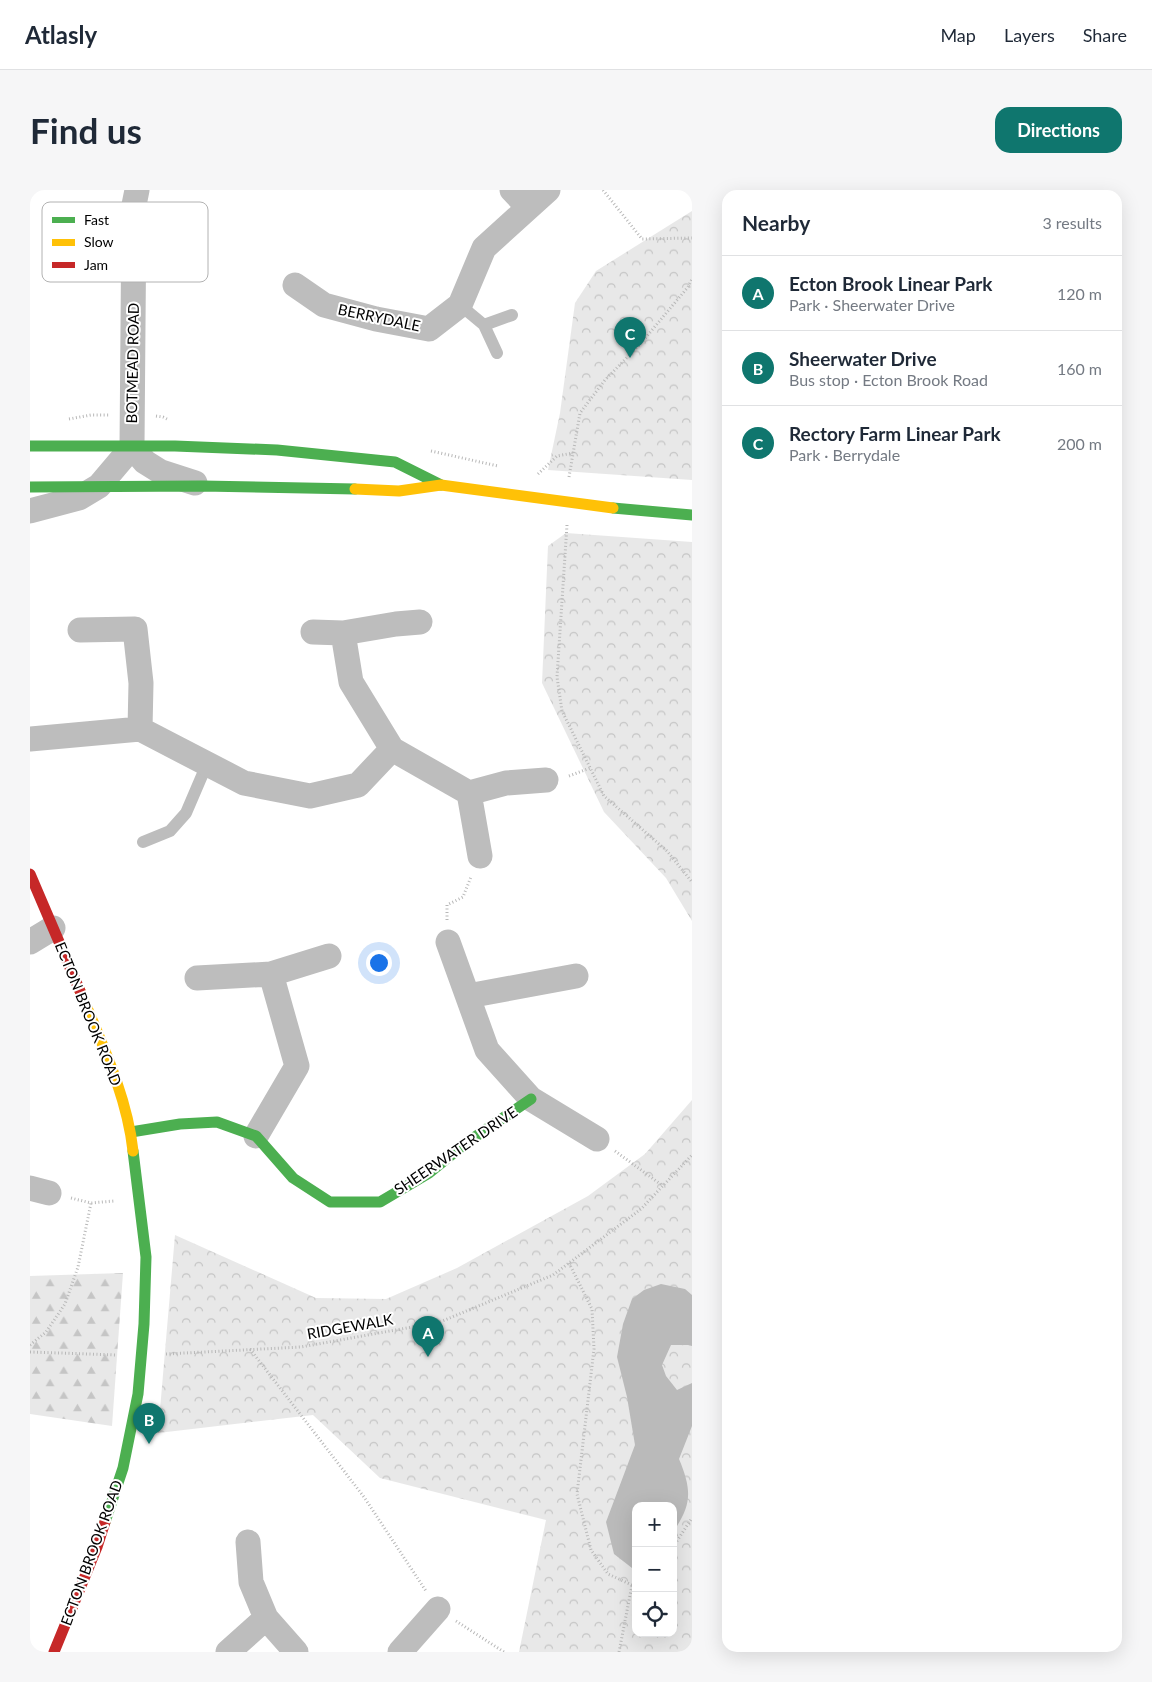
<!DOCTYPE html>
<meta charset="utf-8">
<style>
:root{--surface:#fff;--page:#f6f6f7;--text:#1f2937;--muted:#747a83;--line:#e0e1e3;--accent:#0f766e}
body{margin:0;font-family:Lato,sans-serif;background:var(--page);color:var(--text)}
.controls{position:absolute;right:15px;bottom:15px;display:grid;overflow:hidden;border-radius:10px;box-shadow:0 5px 20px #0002}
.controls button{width:45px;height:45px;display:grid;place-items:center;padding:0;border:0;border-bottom:1px solid var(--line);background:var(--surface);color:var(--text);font:25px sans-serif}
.you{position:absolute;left:348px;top:772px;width:18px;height:18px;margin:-12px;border:4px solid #fff;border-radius:50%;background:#1a73e8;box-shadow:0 0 0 8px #1a73e833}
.badge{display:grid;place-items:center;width:32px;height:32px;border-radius:50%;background:var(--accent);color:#fff;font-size:16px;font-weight:700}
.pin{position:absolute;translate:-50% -41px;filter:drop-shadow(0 1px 2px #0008)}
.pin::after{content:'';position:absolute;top:26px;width:18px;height:15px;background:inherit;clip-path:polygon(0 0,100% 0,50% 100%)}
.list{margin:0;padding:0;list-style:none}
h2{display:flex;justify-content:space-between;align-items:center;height:65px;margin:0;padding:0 20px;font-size:21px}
h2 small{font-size:16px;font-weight:400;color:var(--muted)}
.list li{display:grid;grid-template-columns:32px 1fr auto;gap:15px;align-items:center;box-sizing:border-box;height:75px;padding:0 20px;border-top:1px solid var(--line)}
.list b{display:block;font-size:19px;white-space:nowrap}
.list p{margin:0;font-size:16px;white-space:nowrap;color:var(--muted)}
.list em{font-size:16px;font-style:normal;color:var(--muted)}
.icon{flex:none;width:28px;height:28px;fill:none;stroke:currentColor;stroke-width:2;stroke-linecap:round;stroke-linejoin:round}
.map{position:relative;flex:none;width:662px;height:1462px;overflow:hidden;border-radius:15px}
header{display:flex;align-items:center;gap:30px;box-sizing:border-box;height:70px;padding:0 25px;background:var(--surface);border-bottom:1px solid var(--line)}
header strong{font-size:24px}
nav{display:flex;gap:28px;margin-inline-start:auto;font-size:18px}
.intro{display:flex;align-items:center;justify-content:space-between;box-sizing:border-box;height:120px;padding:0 30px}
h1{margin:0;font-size:35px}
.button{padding:12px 22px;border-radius:15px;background:var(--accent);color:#fff;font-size:18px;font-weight:700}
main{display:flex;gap:30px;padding:0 30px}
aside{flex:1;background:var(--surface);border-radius:15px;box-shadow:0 5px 20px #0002}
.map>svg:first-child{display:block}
</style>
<header>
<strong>Atlasly</strong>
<nav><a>Map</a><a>Layers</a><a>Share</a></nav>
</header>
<div class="intro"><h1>Find us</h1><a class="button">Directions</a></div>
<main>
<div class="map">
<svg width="662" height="1462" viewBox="0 0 662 1462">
<defs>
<pattern id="forest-firs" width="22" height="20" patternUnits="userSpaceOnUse" patternTransform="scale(1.25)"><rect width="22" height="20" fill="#e8e8e8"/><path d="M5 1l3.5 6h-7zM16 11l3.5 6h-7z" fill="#c5c5c5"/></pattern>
<pattern id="park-crowns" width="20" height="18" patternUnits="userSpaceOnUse" patternTransform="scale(1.25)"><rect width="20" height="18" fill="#e8e8e8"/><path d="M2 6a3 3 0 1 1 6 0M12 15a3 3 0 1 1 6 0" fill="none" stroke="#c5c5c5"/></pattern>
</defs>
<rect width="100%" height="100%" fill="#fff"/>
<path fill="url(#forest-firs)" d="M93 1083 82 1236 0 1224V1086Z"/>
<path fill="url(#park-crowns)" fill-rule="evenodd" d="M662 21V290L518 280 530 223 545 113 566 81Z
M536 343 662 352V731L636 688 574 622 512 493 518 356Z
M662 910V1462H489L516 1330 350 1288 283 1225 128 1243 145 1045 286 1108 356 1109 427 1078 558 1006 615 964ZM606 1316H643V1443H606Z"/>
<path fill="#bababa" d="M631 1094 655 1099 662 1105V1156L658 1155H641L632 1175 636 1186 647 1200 662 1193V1236L649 1269C662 1300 662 1315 643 1342V1316H606V1375L602 1378 584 1364 576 1332 605 1255 597 1207 587 1167 593 1134 602 1109 614 1100Z"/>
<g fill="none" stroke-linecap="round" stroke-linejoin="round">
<path stroke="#b8b8b8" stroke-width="3" stroke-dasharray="1 2.5" stroke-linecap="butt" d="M573 0 612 49 662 48
M126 226 133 227 139 230
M39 229 61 225H80
M401 261 468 276
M508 284 527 266 543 263
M539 287 550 223 575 190 612 152 658 97 662 89
M537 335 527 487 532 521 574 606 637 661 662 692
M539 586 560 578
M417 730V715L433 707 441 687
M585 961 633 996
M41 1008 61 1013 84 1011
M539 1073 562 1119 564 1159 547 1304 561 1360 578 1384 602 1395 606 1392
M0 1155 16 1142 35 1114 48 1077 61 1013
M220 1159 334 1307 396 1401
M0 1162 87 1165
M136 1164 271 1157 410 1132 523 1085 611 1019 662 965
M643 1357 662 1328
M426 1431 474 1462
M589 1462 602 1395"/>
<path stroke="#bdbdbd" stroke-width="12" d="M430 115 454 135
M467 163 454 135 482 125
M113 652 140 641 156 623 177 574"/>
<path stroke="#bdbdbd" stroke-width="25" d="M482 0 498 17
M265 95 294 115 346 129 399 139 430 115 454 58 518 0
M102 257 115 272 131 282 165 293
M0 321 49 308 69 296 102 257 104 15 107 0
M50 440 105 439 111 493 110 539
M283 442 313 443 366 434 390 432
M313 443 321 492 362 559 439 603
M0 549 110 539 214 593 280 606 328 595 362 559
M450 666 439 603 476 593 516 590
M0 752 23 738
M418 752 457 860 501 909 567 949
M167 788 241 784 299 766
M438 806 546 786
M226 946 267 876 241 784
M0 998 19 1003
M218 1352 221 1392 236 1428 266 1462
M198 1462 236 1428
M370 1462 408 1419"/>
<path stroke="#4caf50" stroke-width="11" d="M0 256H145L247 260 365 272 411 295
M0 297 172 296 325 299
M583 318 662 325
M101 942 150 934 187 932 226 946 263 988 300 1012H350L399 983 436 953 501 909
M75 1332 93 1278 108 1204 114 1134 116 1067 103 961"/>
<path stroke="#ffc107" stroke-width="11" d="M325 299 369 301 411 295 583 318
M50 801C71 852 97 905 103 961"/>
<path stroke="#c62828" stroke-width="11" d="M0 684 50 801
M24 1462 67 1357 75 1332"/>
</g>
<g text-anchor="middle" stroke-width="4" stroke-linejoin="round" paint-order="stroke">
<g font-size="15" fill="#000" stroke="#fff">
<text transform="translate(349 128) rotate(12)" y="5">BERRYDALE</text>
<text transform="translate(103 173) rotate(-89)" y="5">BOTMEAD ROAD</text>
<text transform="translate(58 824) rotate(68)" y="5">ECTON BROOK ROAD</text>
<text transform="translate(426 961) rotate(-34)" y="5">SHEERWATER DRIVE</text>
<text transform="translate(320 1137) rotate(-10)" y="5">RIDGEWALK</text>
<text transform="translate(62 1363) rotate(-70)" y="5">ECTON BROOK ROAD</text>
</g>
</g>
<rect x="12" y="12" width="166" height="80" rx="8" fill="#fff" stroke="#b2b2b2" stroke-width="1"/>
<rect x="22" y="27" width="23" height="6" fill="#4caf50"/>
<rect x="22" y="49" width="23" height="7" fill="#ffc107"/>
<rect x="22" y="72" width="23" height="6" fill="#c62828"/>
<g font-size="14" fill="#000">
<text x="54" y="35">Fast</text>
<text x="54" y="57">Slow</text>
<text x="54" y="80">Jam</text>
</g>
</svg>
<div class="controls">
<button>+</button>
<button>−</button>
<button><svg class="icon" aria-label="locate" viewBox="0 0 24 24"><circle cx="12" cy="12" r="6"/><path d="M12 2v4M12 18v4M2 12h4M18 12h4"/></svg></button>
</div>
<div class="you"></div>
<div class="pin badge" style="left:398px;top:1167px">A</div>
<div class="pin badge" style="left:119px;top:1254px">B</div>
<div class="pin badge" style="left:600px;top:168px">C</div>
</div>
<aside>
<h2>Nearby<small>3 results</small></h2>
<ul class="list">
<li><span class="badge">A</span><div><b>Ecton Brook Linear Park</b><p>Park · Sheerwater Drive</p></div><em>120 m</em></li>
<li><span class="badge">B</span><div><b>Sheerwater Drive</b><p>Bus stop · Ecton Brook Road</p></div><em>160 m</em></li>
<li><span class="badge">C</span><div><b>Rectory Farm Linear Park</b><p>Park · Berrydale</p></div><em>200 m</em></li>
</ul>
</aside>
</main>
